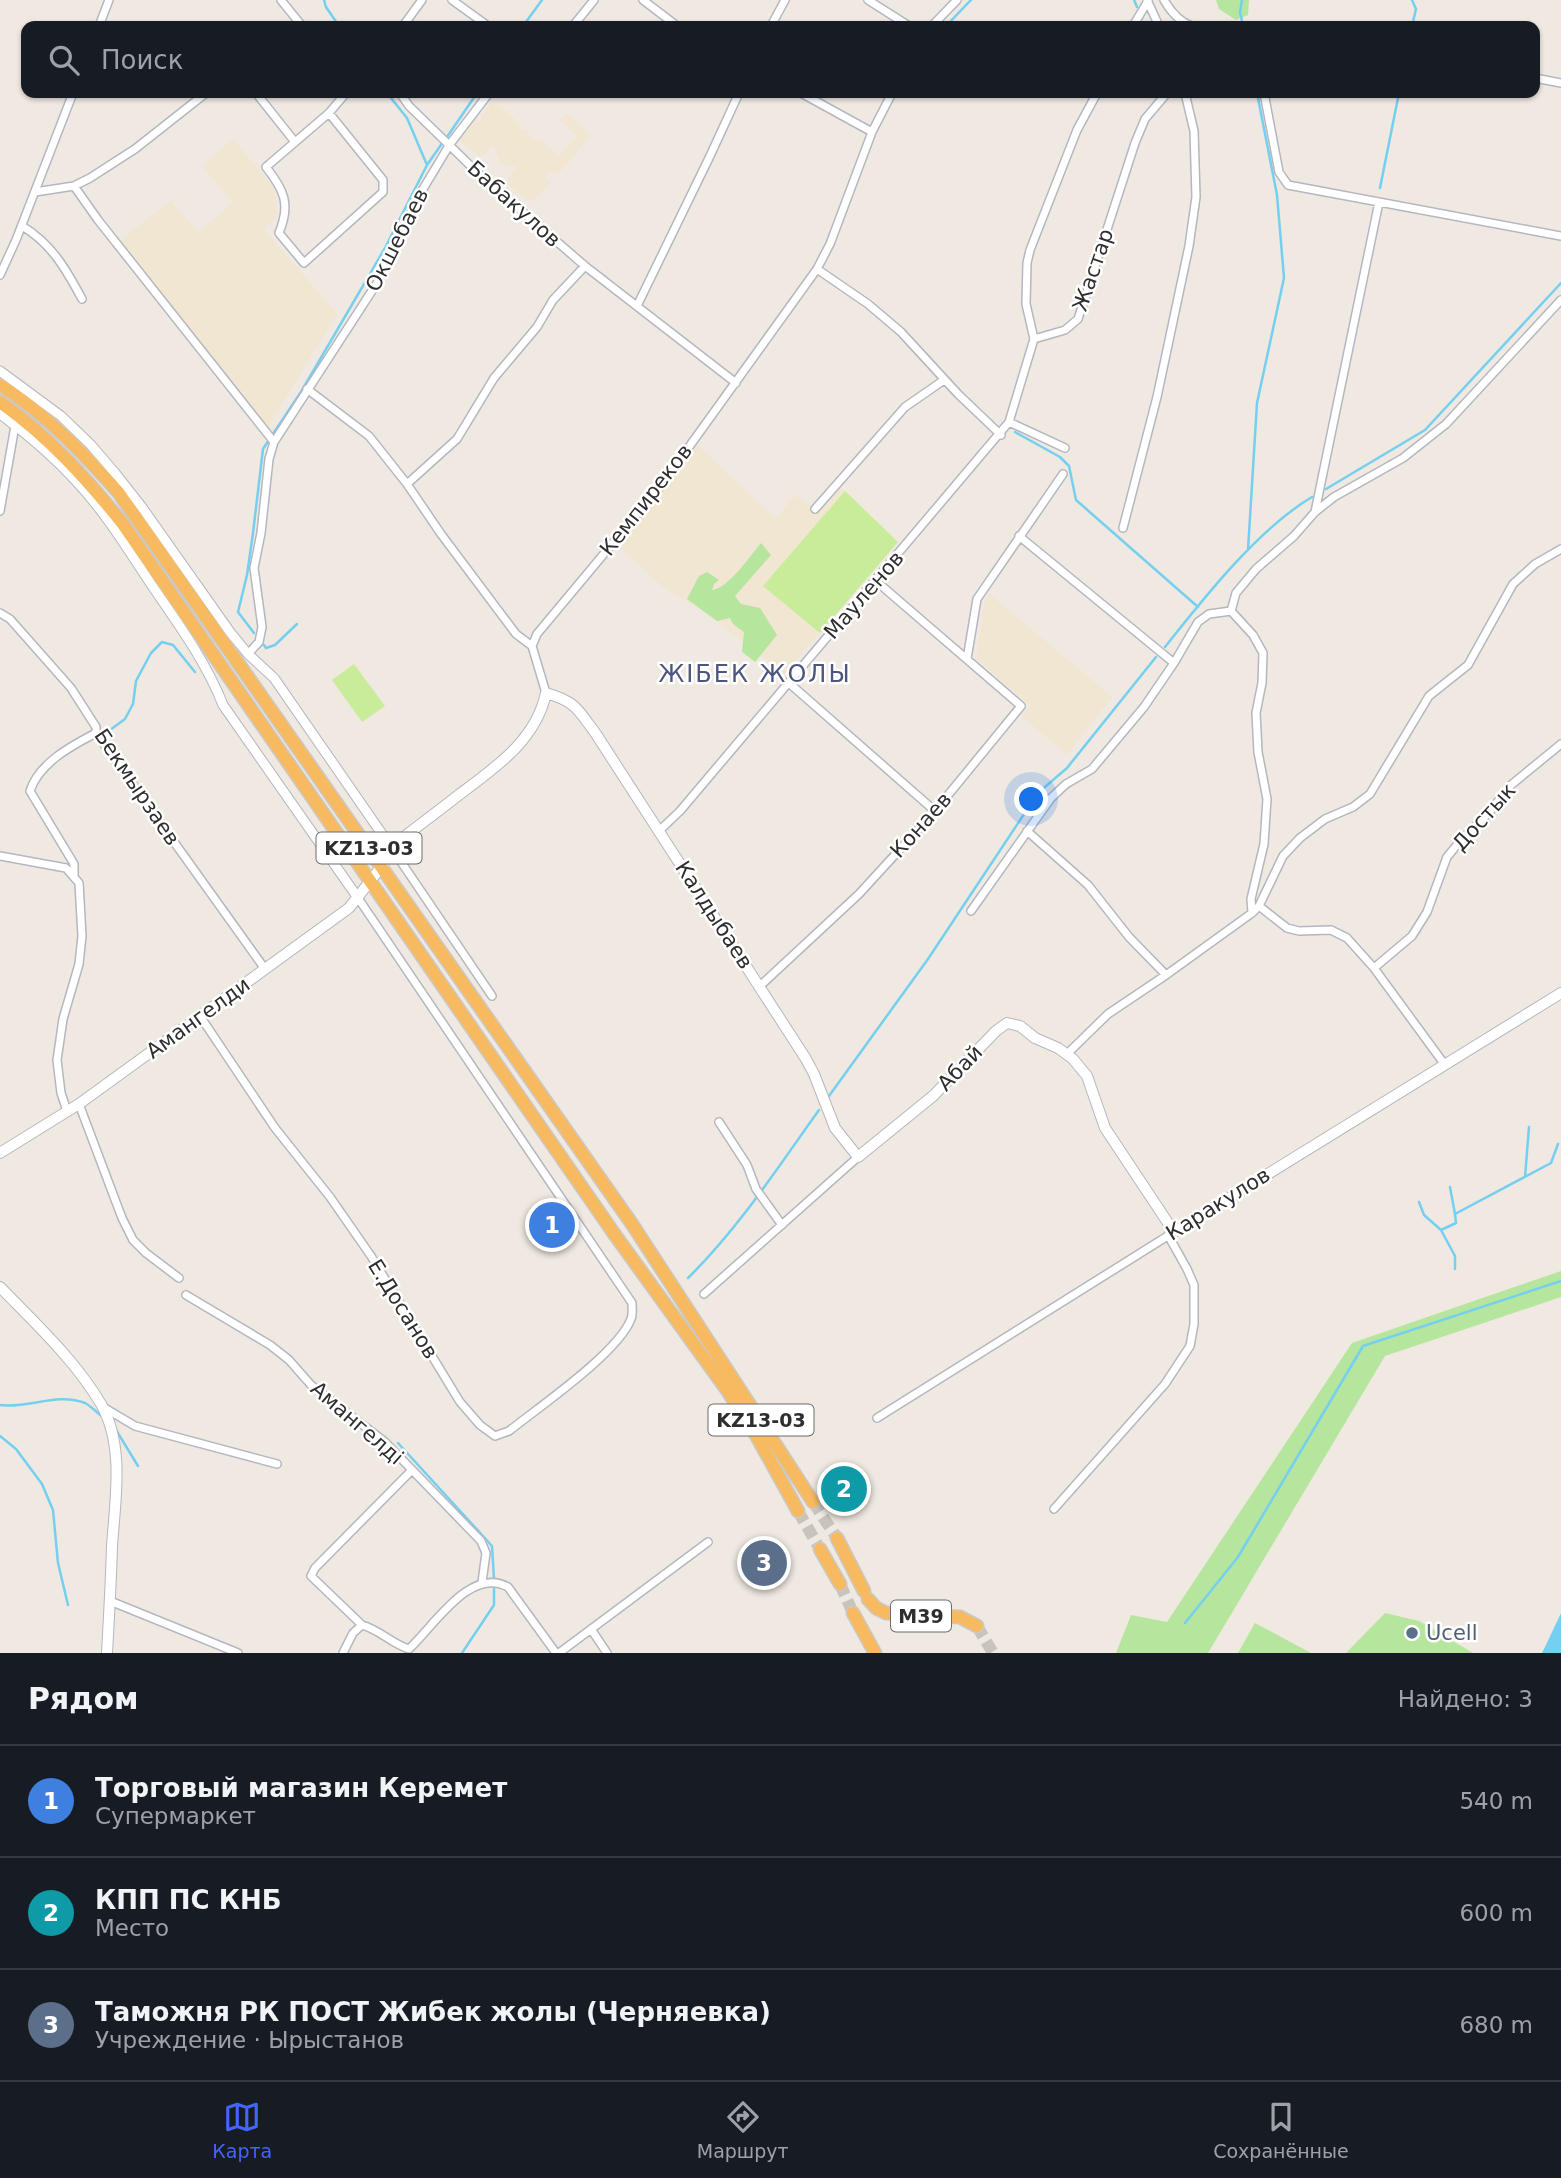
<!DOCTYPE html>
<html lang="ru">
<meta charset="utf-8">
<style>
:root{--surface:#171b24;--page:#20242c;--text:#f1f3f6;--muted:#9ea1a6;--line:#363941;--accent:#4264fb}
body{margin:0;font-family:"DejaVu Sans",sans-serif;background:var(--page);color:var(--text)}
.you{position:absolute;left:1032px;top:800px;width:24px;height:24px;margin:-18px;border:5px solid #fff;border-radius:50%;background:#1a73e8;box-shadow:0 0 0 10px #1a73e833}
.badge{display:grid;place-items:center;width:46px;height:46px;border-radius:50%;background:var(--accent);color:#fff;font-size:23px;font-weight:700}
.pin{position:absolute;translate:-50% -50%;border:4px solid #fff;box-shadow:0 2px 7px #0006}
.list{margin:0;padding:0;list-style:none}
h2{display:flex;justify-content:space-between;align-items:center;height:91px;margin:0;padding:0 28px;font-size:30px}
h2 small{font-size:23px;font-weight:400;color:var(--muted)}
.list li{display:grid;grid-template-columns:46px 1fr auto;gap:21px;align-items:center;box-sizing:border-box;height:112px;padding:0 28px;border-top:2px solid var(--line)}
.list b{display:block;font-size:26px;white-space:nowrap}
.list p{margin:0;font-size:23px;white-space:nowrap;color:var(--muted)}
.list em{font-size:23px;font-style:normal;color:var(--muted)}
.icon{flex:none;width:38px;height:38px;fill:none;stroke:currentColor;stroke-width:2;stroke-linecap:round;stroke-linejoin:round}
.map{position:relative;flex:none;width:1561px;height:1653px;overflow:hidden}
.search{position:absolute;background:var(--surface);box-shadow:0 2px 5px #0004;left:21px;right:21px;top:21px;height:77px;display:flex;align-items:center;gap:18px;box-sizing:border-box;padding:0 24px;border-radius:14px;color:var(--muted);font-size:26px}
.sheet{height:427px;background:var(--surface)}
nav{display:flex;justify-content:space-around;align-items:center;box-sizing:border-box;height:98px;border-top:2px solid var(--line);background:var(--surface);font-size:19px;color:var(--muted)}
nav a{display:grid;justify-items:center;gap:4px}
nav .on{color:var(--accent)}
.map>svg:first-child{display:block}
</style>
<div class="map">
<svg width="1561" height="1653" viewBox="0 0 1561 1653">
<rect width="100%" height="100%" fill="#efe9e1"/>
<path fill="#f0e6d1" d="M491 103 496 107 499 105 521 125 518 128 528 132 532 139 533 138 537 141 539 139 548 147 547 150 550 148 559 156 577 136 560 120 567 113 591 135 558 174 552 170 546 177 551 182 534 201 531 199 529 202 508 184 510 182 507 179 516 168 513 165 511 167 499 162V157L495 154 498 150 492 146 483 156 481 154 479 156 459 140 471 115 480 122 482 118 481 116Z
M233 139 274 188 278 215 264 229 337 314 268 427 118 242 171 201 198 232 233 203 202 165Z
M695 443 776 519 795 495 817 510 839 485 898 542 784 674 702 610 665 589 620 548Z
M989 594 1112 697 1067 755 1022 716 1029 705 976 658 985 602Z"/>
<path fill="#b6e59e" d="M1216 0H1249L1248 15 1236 20 1219 9Z
M761 543 771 555 735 596 741 604 760 608 777 635 755 662 742 652 744 632 733 624 730 618 717 621 687 599 699 576 707 572 719 580 714 584 712 590C729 588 750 556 761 543Z
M1561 1271V1297L1385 1356 1208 1653H1116L1131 1615 1167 1622 1352 1343Z
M1385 1613 1419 1621 1473 1653H1346Z
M1255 1623 1311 1653H1238Z"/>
<path fill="#c9ec9a" d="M845 491 898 542 820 633 763 586Z
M354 664 385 706 362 722 332 680Z"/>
<path fill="#75cff0" d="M1561 1613V1653H1542L1544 1649Z"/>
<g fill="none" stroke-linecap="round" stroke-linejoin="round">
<path stroke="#75cff0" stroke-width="2.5" d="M324 0 326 7 339 26
M1134 0 1137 7
M1242 0 1240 12 1243 26
M523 26 542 0
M946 26 971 0
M1412 26 1416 9 1412 0
M387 93 407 118 427 165
M447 137 477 93
M1380 188 1399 93
M1015 432 1060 457 1069 466 1076 500 1198 607
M1326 489 1425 430 1561 283
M1248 550 1257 403 1284 278 1277 195 1257 93
M254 633 238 612 247 575 253 533 263 449 301 392 385 248 427 165 443 142
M264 645 266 648 275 645 297 624
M1165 647C1204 598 1258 529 1312 497
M106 733 125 719 133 704 136 681 151 653 162 642 173 645 195 672
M829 1096 928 959 1038 793 1067 768 1156 657
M1525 1177 1529 1127
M1450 1187 1455 1214
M1419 1202 1424 1215 1441 1230
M1455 1269V1256L1441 1230 1456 1223 1455 1214 1551 1163 1558 1144
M688 1278C739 1228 778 1167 819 1110
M0 1405C28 1409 57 1392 85 1403 91 1406 97 1413 103 1417
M113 1425 138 1466
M0 1436 16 1449 42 1484 53 1510 58 1563 68 1605
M398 1443 492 1546 494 1579
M1185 1623 1238 1557 1363 1346 1561 1281
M462 1653 494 1605V1586"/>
<path stroke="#c8c4bd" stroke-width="12" stroke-dasharray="12 6" stroke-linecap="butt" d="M813 1502 837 1538
M798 1511 820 1549
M840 1584 853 1613
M977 1626 993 1653"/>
<defs>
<path id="minor" d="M281 0 302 26
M452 0 488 26
M643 0 677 26
M868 0 909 26
M1147 0 1159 26
M1164 0C1171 12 1179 22 1192 26
M99 26 109 0
M403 26 422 0
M573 26 594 0
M771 26 785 0
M932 26 957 0
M1133 26 1148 1
M1535 78 1561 83
M256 93 295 142
M400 93 409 106 479 174 585 266 736 383
M801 93 872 132
M1264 93 1279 172 1288 185 1561 236
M329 113 383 180V192L304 263 279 233C291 204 284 190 266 167L329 113 346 93
M74 186 98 220 274 442
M35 192 74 186 90 178 135 149 206 93
M22 226C51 243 66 269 82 299
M817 269 868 304 901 332 958 394 1001 435
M0 275 16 240 73 93
M637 306 710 156 739 93
M1034 339 1065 330 1078 319 1135 143 1145 119 1167 93
M307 389 369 436 407 484 441 534 516 634 532 646
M1009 422 1065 448
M407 484 457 439 494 378 537 327 553 300 585 266
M815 509 905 407 944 380
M0 511 15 426
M1315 512 1379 202
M1123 528 1157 397 1189 246 1196 197 1194 131 1185 93
M1019 536 1174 663
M1231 611 1253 635 1263 653 1262 683 1256 713 1258 752 1267 799 1264 844 1251 899 1252 913
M0 613 10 619 71 688 96 727V733L265 969
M248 654 259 642 262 627 254 568 261 533 269 459 274 442 377 283 423 189 450 144 489 93
M967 659 977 599 1063 474
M789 683 935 811
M546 693 532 646 537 634 663 483 817 269 830 244 872 132 892 93
M659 831 680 811 1009 422 1034 339 1026 304 1027 263 1030 250 1077 130 1097 93
M1027 831 1088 885 1129 937 1166 975
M391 847 492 996
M0 856 66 868 79 883 82 936 79 964 63 1019 57 1060 61 1093 67 1111
M74 875V864L30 791C39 763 71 746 96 733
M1259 906 1287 928 1299 931 1331 930 1347 938 1374 968 1445 1065
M971 911 1051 798 1066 784 1092 769 1144 707 1174 663 1198 622 1209 614 1231 611 1236 593 1256 569 1294 536 1315 512 1334 497 1403 458 1446 424 1561 300
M1374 968 1412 936 1427 912 1447 857 1457 845 1491 810 1511 785 1561 744
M760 986 859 894 935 811 1021 706 876 581
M200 1016 275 1128 330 1197 371 1256 460 1402 480 1425 495 1436 509 1431C539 1407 618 1353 631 1319 633 1314 632 1308 632 1303L358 898
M1067 1054 1108 1014 1166 975 1252 913 1259 906 1283 856 1300 838 1325 819 1353 807 1370 794 1429 696 1468 665 1513 584 1535 564 1561 549
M79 1104 122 1218 133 1240 146 1253 179 1278
M719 1122 747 1165 756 1189 782 1225
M704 1294 858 1157
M186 1295 270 1345 289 1360 311 1385 385 1442 481 1541 486 1553 482 1582
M103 1407 135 1426 277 1464
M877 1418 1174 1232
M1054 1509 1165 1384 1190 1346 1194 1324V1285L1187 1269 1168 1235
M110 1601 238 1653
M362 1625 311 1576 315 1568 412 1470
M591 1629 607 1653
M343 1653 353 1633 362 1625C380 1630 392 1644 409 1649 434 1626 470 1566 508 1587L556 1653
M559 1653 708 1542"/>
<path id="tertiary" d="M0 371 61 416 91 445 115 473 141 506 230 632 248 654 274 678 391 847
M0 414C27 434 53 456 76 481 107 514 130 553 155 590 180 626 207 664 223 705L358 898"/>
<path id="secondary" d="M0 1153 79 1104 349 908 382 866 391 847C414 829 437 812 460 794 496 767 536 740 546 693 577 702 578 710 596 734L806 1059 814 1074 835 1128 858 1157 933 1096 996 1031 1007 1023 1020 1026 1035 1038 1058 1048 1073 1059 1087 1076 1105 1128 1174 1232 1561 993
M0 1287C35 1323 75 1360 101 1404 125 1446 115 1501 112 1546 111 1582 109 1617 107 1653"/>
<path id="trunk" d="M0 385C46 414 82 452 118 492L632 1224 813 1502
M0 402C48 436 86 478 123 524L615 1235 727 1390 756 1435 798 1511
M837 1538 864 1591
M820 1549 840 1584
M868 1599 876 1608 886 1613 960 1617 977 1626
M853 1613 875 1653"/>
</defs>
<use href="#minor" stroke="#b4b7c1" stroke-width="10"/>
<use href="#tertiary" stroke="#b4b7c1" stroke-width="11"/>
<use href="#secondary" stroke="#b4b7c1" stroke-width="12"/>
<use href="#trunk" stroke="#c9c9c9" stroke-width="15"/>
<use href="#minor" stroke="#fff" stroke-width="7"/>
<use href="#tertiary" stroke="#fff" stroke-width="9"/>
<use href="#secondary" stroke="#fff" stroke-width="10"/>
<use href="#trunk" stroke="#f8ba60" stroke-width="12"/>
</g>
<circle fill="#5c6f8a" stroke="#fff" stroke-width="2.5" cx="1412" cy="1633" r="7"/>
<g text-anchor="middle" stroke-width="5" stroke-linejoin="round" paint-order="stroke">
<g fill="#fff" stroke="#6d6d6d" stroke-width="2">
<rect x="316.5" y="832.5" width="105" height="31" rx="5"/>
<rect x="708.5" y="1404.5" width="105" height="31" rx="5"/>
<rect x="891" y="1600.5" width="60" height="31" rx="5"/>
</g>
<g font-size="19" font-weight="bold" fill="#2e2e2e">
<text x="369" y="855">KZ13-03</text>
<text x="761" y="1427">KZ13-03</text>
<text x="921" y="1623">M39</text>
</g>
<g font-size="21" fill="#2e2e2e" stroke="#fff">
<text transform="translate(514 204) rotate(42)" y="7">Бабакулов</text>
<text transform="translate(397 240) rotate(-63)" y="7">Окшебаев</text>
<text transform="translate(1093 270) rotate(-71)" y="7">Жастар</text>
<text transform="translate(646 500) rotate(-52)" y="7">Кемпиреков</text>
<text transform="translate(864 595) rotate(-49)" y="7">Мауленов</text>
<text transform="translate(137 787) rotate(56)" y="7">Бекмырзаев</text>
<text transform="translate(1484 817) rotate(-48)" y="7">Достык</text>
<text transform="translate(921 825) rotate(-48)" y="7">Конаев</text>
<text transform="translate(714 915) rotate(57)" y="7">Калдыбаев</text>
<text transform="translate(198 1018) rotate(-36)" y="7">Амангелди</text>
<text transform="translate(960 1068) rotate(-46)" y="7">Абай</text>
<text transform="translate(1218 1204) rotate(-32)" y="7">Каракулов</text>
<text transform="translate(403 1309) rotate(58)" y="7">Е.Досанов</text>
<text transform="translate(357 1423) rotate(41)" y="7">Амангелді</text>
</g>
<g font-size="21" fill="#4e5e75" stroke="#fff" text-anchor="start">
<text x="1426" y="1640">Ucell</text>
</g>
<g font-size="24" letter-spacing="2" fill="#4d5680" stroke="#fff">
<text x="755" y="682">ЖІБЕК ЖОЛЫ</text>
</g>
</g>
</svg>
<div class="you"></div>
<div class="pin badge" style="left:552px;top:1225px;background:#3f7fe0">1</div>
<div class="pin badge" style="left:844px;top:1489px;background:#0f9aa8">2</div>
<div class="pin badge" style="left:764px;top:1563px;background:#5c6f8a">3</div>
<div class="search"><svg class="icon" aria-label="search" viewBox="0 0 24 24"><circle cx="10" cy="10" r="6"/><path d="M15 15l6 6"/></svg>Поиск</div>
</div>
<section class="sheet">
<h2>Рядом<small>Найдено: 3</small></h2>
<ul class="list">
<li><span class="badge" style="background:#3f7fe0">1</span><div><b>Торговый магазин Керемет</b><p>Супермаркет</p></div><em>540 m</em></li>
<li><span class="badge" style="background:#0f9aa8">2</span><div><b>КПП ПС КНБ</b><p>Место</p></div><em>600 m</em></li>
<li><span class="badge" style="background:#5c6f8a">3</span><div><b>Таможня РК ПОСТ Жибек жолы (Черняевка)</b><p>Учреждение · Ырыстанов</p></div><em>680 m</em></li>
</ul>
</section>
<nav>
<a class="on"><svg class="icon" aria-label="map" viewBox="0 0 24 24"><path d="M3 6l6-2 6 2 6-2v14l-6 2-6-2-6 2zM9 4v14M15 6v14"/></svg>Карта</a>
<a><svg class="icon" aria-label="directions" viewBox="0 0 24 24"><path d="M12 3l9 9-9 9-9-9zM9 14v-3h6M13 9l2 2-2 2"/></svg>Маршрут</a>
<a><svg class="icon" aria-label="saved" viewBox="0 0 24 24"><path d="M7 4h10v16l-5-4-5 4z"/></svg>Сохранённые</a>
</nav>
